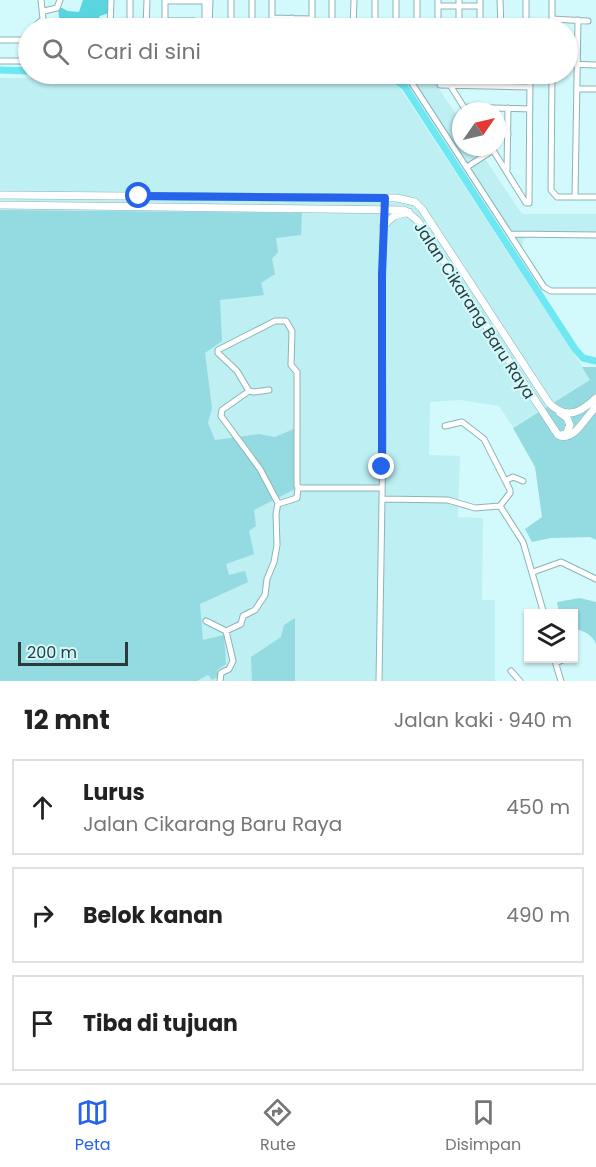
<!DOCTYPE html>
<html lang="id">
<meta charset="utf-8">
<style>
:root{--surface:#fff;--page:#f6f6f6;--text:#222;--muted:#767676;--line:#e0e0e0;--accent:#2563eb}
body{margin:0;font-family:Poppins,sans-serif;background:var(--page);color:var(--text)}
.controls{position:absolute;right:18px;bottom:18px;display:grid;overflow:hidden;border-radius:0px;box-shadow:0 2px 4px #0004}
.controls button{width:54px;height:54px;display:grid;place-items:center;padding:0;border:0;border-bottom:2px solid var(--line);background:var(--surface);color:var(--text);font:30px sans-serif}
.compass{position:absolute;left:452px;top:102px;width:54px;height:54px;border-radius:50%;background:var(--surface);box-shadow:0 2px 4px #0004;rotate:56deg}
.scale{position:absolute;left:18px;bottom:15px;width:110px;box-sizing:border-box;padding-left:6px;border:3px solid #2b3b3c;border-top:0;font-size:16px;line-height:21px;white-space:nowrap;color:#2b3b3c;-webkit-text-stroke:4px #d2fafd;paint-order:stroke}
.stop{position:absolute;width:18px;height:18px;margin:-14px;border:4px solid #2563eb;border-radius:50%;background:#fff}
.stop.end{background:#2563eb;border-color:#fff;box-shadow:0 2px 6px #0008}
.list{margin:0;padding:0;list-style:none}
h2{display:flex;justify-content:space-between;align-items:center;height:78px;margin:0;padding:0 24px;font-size:26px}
h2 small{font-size:20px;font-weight:400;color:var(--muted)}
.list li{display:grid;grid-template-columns:39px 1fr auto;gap:18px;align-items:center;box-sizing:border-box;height:96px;margin:0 12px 12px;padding:0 12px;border:2px solid var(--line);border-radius:0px}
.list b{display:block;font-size:22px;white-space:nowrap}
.list p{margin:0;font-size:20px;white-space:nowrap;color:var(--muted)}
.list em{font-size:20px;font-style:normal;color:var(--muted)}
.icon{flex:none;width:33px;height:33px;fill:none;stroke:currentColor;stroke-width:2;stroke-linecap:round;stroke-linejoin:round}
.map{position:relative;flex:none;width:596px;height:681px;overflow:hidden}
.search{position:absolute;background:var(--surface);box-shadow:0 2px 4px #0004;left:18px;right:18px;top:18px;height:66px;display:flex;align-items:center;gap:15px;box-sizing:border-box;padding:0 21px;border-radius:33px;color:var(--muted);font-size:22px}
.sheet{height:402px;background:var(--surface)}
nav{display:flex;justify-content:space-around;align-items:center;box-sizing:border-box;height:84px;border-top:2px solid var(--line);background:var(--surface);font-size:16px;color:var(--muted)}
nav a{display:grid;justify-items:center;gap:3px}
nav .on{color:var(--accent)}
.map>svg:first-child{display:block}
</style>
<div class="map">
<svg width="596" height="681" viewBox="0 0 596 681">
<rect width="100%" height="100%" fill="#d2fafd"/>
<path fill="#bdeff3" d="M400 74H429L461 122V147H477L522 214H596V237L526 236 523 242 522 247 517 251 407 83 398 75Z
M0 78 388 80 400 88 591 380 513 427 499 406 460 400 430 402 429 455 460 456 458 517 483 518 482 600H495V681H0Z"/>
<path fill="#93dae1" d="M0 210 302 213 301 235 276 238 278 252 272 259 275 274 261 283 264 295 220 300 222 341 205 353 212 408 208 423 215 440 259 434 275 437 298 427 297 488 254 510 256 526 249 531 254 554 226 564 229 575 245 571 248 582 200 604 203 640 224 635 226 664 217 670 219 676 212 680 208 675 197 681H0Z
M582 367H596V540L590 537 551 538 532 542 525 529 542 517 535 467 513 428 590 380Z
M580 598 596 602V644C592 634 584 631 574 629V614L559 613 557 602Z
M295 618V681H252L251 657 281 637 284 625Z"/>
<path fill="#59d5e0" d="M83 0H109V13L100 16C92 32 76 28 60 28L58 6 68 11 79 12Z"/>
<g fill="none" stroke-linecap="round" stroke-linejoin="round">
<path stroke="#6de7f2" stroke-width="7" d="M0 70 28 71
M290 74 383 75 394 79 405 87 575 349 583 358 596 361"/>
<defs>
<path id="minor" d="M312 0V28
M459 0V28
M500 0 501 28
M526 0V28
M165 1H205
M438 6H480
M44 11 57 8 60 0
M272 18 312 19
M292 18 293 28
M552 19 588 21
M165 21H194
M33 28 43 19 41 0
M89 28V27
M110 28 111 0
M130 28V0
M146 28 147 0
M165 28V0
M205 28V0
M209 28 210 0
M231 28V0
M252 28V0
M272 28V0
M332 28V0
M353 28 354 0
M375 28V0
M396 28V0
M417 28V0
M438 28V0
M480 28V0
M552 28V0
M0 40H28
M0 61H28
M568 64 596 65
M406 74 544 287 551 291H596
M552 74 551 190 557 197H596
M440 85 530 87
M450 85 465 109
M577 89H596
M464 107 530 109
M497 134H508
M491 147 526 203H529
M467 167 493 150
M507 170 508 108
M575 197 578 20
M529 203 530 74
M510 234 596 235
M249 391 254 392 269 390
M507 480 513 477 523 481
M382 499 448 500 475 508 500 506 510 493V490L484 439 462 422 445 426
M278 504 297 498 298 487
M500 506 523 542 544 614
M533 572 561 562 596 579
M206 621 226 631
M554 658 561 681
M556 663 566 658
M511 671 520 681
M220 681 221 673 229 669 233 661 226 631 241 624 243 616 255 610 265 595 267 579 274 562 277 545 276 514 278 503 260 469 221 416 222 410 249 391 237 371 218 353V350L275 321H286L292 331 291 365 297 372V486L300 488H382
M379 681 383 438 382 275 385 198"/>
<path id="major" d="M0 195 397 198 415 202 422 209 549 403C567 421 581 412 596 398
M0 205 404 210 417 220 558 435C574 443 585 417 596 407
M383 226 394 216 409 212
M560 413 567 418 570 425 566 434 561 435"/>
</defs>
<use href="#minor" stroke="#8db3b7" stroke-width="7"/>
<use href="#major" stroke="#8db3b7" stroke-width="8"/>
<use href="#minor" stroke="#fff" stroke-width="5"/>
<use href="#major" stroke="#fff" stroke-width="7"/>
</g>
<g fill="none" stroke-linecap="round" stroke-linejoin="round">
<path stroke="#2563eb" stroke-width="8" d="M139 196 385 198 382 275V467"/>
</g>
<g text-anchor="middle" stroke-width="4.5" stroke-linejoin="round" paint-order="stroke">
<g font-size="16" fill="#2b3b3c" stroke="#d2fafd">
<text transform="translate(475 310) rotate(57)" y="6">Jalan Cikarang Baru Raya</text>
</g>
</g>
</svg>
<div class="controls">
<button><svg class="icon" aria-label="layers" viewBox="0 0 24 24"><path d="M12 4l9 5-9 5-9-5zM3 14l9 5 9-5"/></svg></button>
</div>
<svg class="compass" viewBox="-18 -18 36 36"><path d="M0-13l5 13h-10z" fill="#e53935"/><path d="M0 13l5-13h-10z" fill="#767676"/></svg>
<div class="scale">200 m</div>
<div class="stop" style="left:139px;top:196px"></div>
<div class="stop end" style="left:382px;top:467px"></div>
<div class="search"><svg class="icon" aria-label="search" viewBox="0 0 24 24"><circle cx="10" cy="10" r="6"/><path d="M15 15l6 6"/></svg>Cari di sini</div>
</div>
<section class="sheet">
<h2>12 mnt<small>Jalan kaki · 940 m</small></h2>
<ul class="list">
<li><svg class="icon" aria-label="ahead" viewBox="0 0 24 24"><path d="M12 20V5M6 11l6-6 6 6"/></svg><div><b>Lurus</b><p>Jalan Cikarang Baru Raya</p></div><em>450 m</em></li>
<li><svg class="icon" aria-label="right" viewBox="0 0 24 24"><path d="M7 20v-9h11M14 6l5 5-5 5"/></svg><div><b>Belok kanan</b></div><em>490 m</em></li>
<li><svg class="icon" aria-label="arrive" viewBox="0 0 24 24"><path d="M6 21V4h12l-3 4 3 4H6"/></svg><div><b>Tiba di tujuan</b></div></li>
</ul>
</section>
<nav>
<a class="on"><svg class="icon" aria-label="map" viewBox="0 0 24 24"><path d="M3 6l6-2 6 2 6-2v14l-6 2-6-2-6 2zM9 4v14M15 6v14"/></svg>Peta</a>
<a><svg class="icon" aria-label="directions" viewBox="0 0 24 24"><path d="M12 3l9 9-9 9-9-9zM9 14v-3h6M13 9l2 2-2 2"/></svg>Rute</a>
<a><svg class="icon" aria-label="saved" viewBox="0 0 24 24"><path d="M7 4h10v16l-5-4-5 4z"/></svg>Disimpan</a>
</nav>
